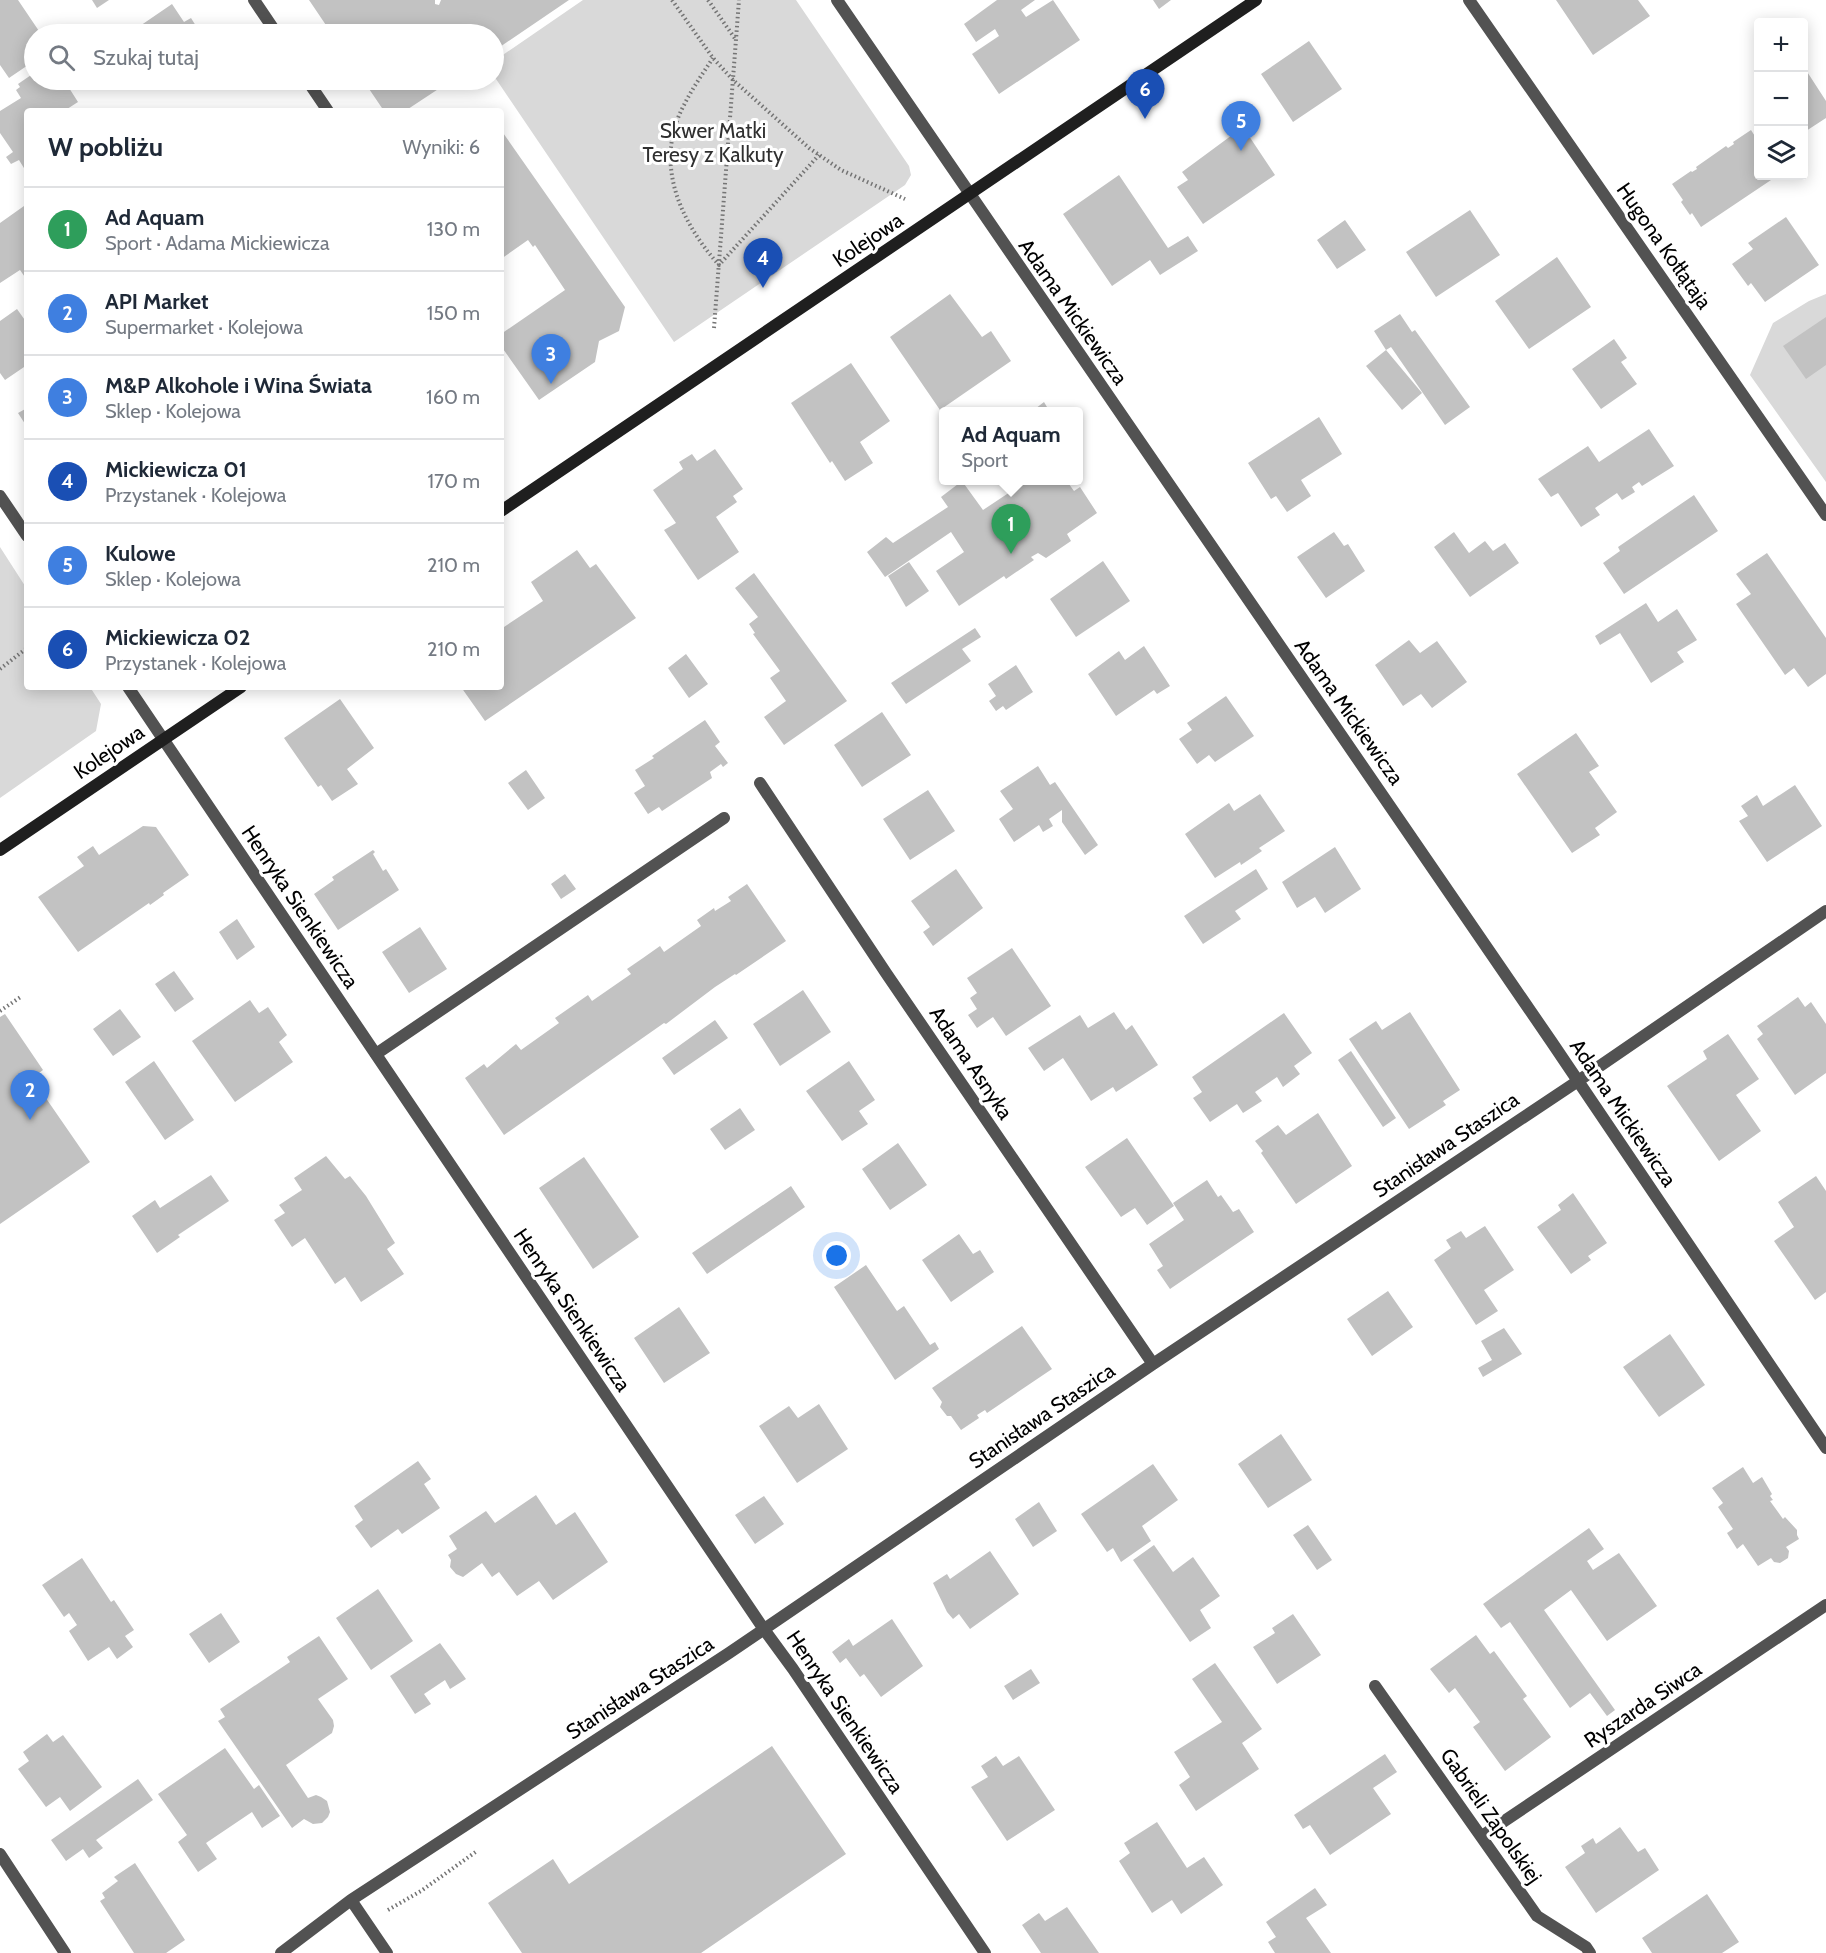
<!DOCTYPE html>
<html lang="pl">
<meta charset="utf-8">
<style>
:root{--surface:#fff;--page:#f6f6f7;--text:#1f2937;--muted:#747a83;--line:#e0e1e3;--accent:#000}
body{margin:0;font-family:Cabin,sans-serif;background:var(--page);color:var(--text)}
.controls{position:absolute;right:18px;top:18px;display:grid;overflow:hidden;border-radius:6px;box-shadow:0 3px 15px #0003}
.controls button{width:54px;height:54px;display:grid;place-items:center;padding:0;border:0;border-bottom:2px solid var(--line);background:var(--surface);color:var(--text);font:30px sans-serif}
.you{position:absolute;left:837px;top:1256px;width:21px;height:21px;margin:-15px;border:4px solid #fff;border-radius:50%;background:#1a73e8;box-shadow:0 0 0 9px #1a73e833}
.badge{display:grid;place-items:center;width:39px;height:39px;border-radius:50%;background:var(--accent);color:#fff;font-size:20px;font-weight:700}
.pin{position:absolute;translate:-50% -50px;filter:drop-shadow(0 2px 3px #0008)}
.pin::after{content:'';position:absolute;top:32px;width:21px;height:18px;background:inherit;clip-path:polygon(0 0,100% 0,50% 100%)}
.popup{position:absolute;left:939px;top:407px;width:144px;height:78px;box-sizing:border-box;display:grid;place-content:center;border-radius:6px;background:var(--surface);filter:drop-shadow(0 2px 4px #0005);font-size:20px;white-space:nowrap;color:var(--muted)}
.popup b{font-size:22px;color:var(--text)}
.popup::after{content:'';position:absolute;left:50%;top:100%;margin-left:-12px;border:12px solid transparent;border-top-color:var(--surface)}
.list{margin:0;padding:0;list-style:none}
h2{display:flex;justify-content:space-between;align-items:center;height:78px;margin:0;padding:0 24px;font-size:26px}
h2 small{font-size:20px;font-weight:400;color:var(--muted)}
.list li{display:grid;grid-template-columns:39px 1fr auto;gap:18px;align-items:center;box-sizing:border-box;height:84px;padding:0 24px;border-top:2px solid var(--line)}
.list b{display:block;font-size:22px;white-space:nowrap}
.list p{margin:0;font-size:20px;white-space:nowrap;color:var(--muted)}
.list em{font-size:20px;font-style:normal;color:var(--muted)}
.icon{flex:none;width:33px;height:33px;fill:none;stroke:currentColor;stroke-width:2;stroke-linecap:round;stroke-linejoin:round}
.map{position:relative;flex:none;width:1826px;height:1953px;overflow:hidden}
.search{position:absolute;background:var(--surface);box-shadow:0 3px 15px #0003;left:24px;top:24px;width:480px;height:66px;display:flex;align-items:center;gap:15px;box-sizing:border-box;padding:0 21px;border-radius:33px;color:var(--muted);font-size:22px}
.panel{position:absolute;background:var(--surface);box-shadow:0 3px 15px #0003;left:24px;top:108px;width:480px;height:582px;border-radius:6px}
.map>svg:first-child{display:block}
</style>
<div class="map">
<svg width="1826" height="1953" viewBox="0 0 1826 1953">
<rect width="100%" height="100%" fill="#fff"/>
<path fill="#d9d9d9" d="M583 0H796L909 166 911 175 905 185 674 342 494 76V61Z
M1826 294V482L1750 375 1773 323 1809 301Z
M0 547 27 589V687H90L101 704 96 731 0 798Z"/>
<path fill="#c2c2c2" d="M0 0H18L41 34H34V61L9 78 0 65Z
M92 0H109L97 8Z
M309 0H435V4L439 5 441 0H569L494 51V34H332Z
M997 0H1035L1021 10 1026 17 1053 0 1080 40 999 94 972 54 999 36 995 29 976 42 964 24Z
M1153 0H1171L1159 9Z
M1556 0H1638L1650 16 1593 55Z
M172 4 184 22 191 18 201 34H138L134 30Z
M1309 41 1342 89 1293 122 1261 74Z
M1804 67 1826 101V118L1806 131 1804 127Z
M34 73V80H64L78 102 64 111H27V173L19 160 11 164 6 157 13 152 0 133V111L21 98 16 90 20 87 18 84Z
M363 80H452L405 111H384Z
M1243 127 1275 175 1203 224 1177 187 1188 180 1182 172Z
M501 130 625 307 619 331 599 341 595 362 539 400 501 346V334L565 290 535 245 533 247 528 240 501 259Z
M1751 130 1758 141V176H1777L1701 227 1692 213 1690 215 1681 202 1683 200 1672 184 1691 171 1692 172 1697 169 1696 167 1726 146 1728 148 1734 144 1733 142Z
M1119 175 1168 248 1188 236 1198 251 1160 275 1150 260 1112 286 1063 214Z
M24 206 27 210V280L20 270 0 283V223Z
M1470 210 1500 255 1436 297 1406 252Z
M1786 217 1819 265 1765 302 1751 283 1748 286 1732 264 1753 249 1748 243Z
M1345 220 1366 250 1337 269 1317 240Z
M1557 257 1591 307 1529 349 1495 301Z
M950 294 982 337 991 331 1011 361 940 410 890 337Z
M17 309 27 323V365L5 380 0 373V321Z
M1400 314 1412 332 1415 330 1470 407 1445 425 1391 347 1386 350 1374 331Z
M1826 317V365L1806 379 1783 346Z
M1614 339 1627 358 1621 362 1637 384 1601 409 1572 369Z
M1386 350 1422 393 1402 410 1366 366Z
M851 363 890 421 860 442 873 463 845 481 832 461 830 463 791 403Z
M1044 402 1050 412H1031Z
M27 408V427L18 413Z
M1319 417 1342 454 1301 480 1311 496 1287 512 1276 496 1271 499 1248 463Z
M1649 429 1674 466 1642 486 1639 482 1632 487 1635 492 1622 500 1617 493 1595 508 1600 515 1581 527 1558 493 1551 497 1538 479 1588 446 1599 462Z
M715 449 743 489 733 496 737 502 716 517 739 552 698 580 664 530 676 523 653 490 683 469 679 462 692 454 697 461Z
M1019 480H1052L1053 483 1057 480H1066L1074 491 1080 487 1097 513 1067 534 1071 541 1046 558 1038 553 1031 557 1034 560 1006 579 1004 576 959 606 936 571 964 552 951 532 885 577 867 552 886 537 893 543 948 507 941 497 962 481 983 510 1022 484Z
M1694 495 1718 531 1624 594 1603 563 1620 551 1618 547Z
M1334 532 1344 546 1348 544 1365 571 1326 598 1297 557Z
M1454 532 1469 553 1485 541 1493 551 1505 543 1519 563 1470 597 1434 547Z
M577 550 590 568 596 564 636 618 485 721 461 687H501V629L543 601 531 582Z
M1767 553 1826 638V674L1808 687 1794 668 1785 675 1736 604 1751 594 1736 574Z
M1103 561 1130 601 1076 637 1050 599Z
M909 562 929 591 906 607 888 576Z
M754 573 847 701 784 745 764 717 786 701 770 678 780 671 753 634 755 633 749 624 758 617 735 588Z
M1646 603 1658 622 1677 609 1697 640 1677 652 1684 662 1651 683 1620 633 1600 645 1595 636Z
M975 628 981 637 962 649 971 661 906 704 891 683Z
M1409 640 1420 653 1437 641 1467 682 1432 708 1421 694 1403 706 1375 665Z
M1144 646 1170 686 1157 694 1154 690 1116 716 1088 674 1119 651 1125 660Z
M686 654 708 684 689 698 668 668Z
M1016 665 1033 692 1006 710 1003 706 996 711 989 701 996 696 988 684Z
M1226 696 1254 736 1215 762 1209 755 1197 764 1179 739 1192 730 1187 723Z
M340 699 374 748 347 769 358 784 332 801 321 785 318 787 284 738Z
M882 712 911 755 862 787 834 745Z
M705 720 720 742 715 746 728 763 723 767 721 764 710 772 712 778 662 811 659 807 648 814 634 793 645 786 635 770 654 758 652 756Z
M1576 733 1599 766 1589 772 1617 812 1595 828 1600 835 1572 853 1517 774Z
M1038 766 1050 785 1055 782 1098 845 1085 855 1062 822V810L1049 819 1053 826 1043 832 1039 825 1014 842 999 819 1013 809 1000 791Z
M526 770 545 798 528 810 508 783Z
M1795 785 1822 826 1767 862 1739 821 1748 816 1741 806 1757 795 1763 806Z
M928 790 955 831 910 860 883 819Z
M1260 794 1285 831 1259 848 1262 851 1241 865 1240 862 1215 878 1185 834 1229 803 1234 811Z
M143 826 156 827 189 875 163 893 164 895 150 905 149 903 78 952 38 897 84 866 77 857 93 846 99 855Z
M1335 847 1361 889 1325 913 1315 897 1297 908 1282 882Z
M373 850 375 852 373 854 383 871 386 869 399 890 338 930 314 894 334 880 332 877Z
M956 869 983 908 933 946 923 932 930 927 911 901Z
M1256 869 1268 889 1235 911 1241 919 1203 944 1184 916Z
M565 874 576 889 561 899 551 884Z
M747 884 786 941 736 975 735 974 715 987 666 1024 664 1023 504 1135 465 1078 484 1064 487 1068 516 1044 521 1050 559 1023 555 1018 588 995 592 1001 631 974 627 969 643 958 660 946 664 952 701 926 697 920 714 908 715 911 731 901 728 897Z
M237 919 255 947 237 960 219 932Z
M420 927 447 969 409 993 382 952Z
M1012 948 1051 1006 1006 1036 993 1017 977 1028 968 1015 977 1009 970 998 977 993 967 978Z
M174 971 194 999 175 1012 155 984Z
M803 990 831 1032 780 1066 753 1024Z
M1798 997 1805 1007 1811 1002 1826 1024V1073L1795 1095 1757 1039 1763 1034 1757 1026Z
M250 1000 259 1013 268 1007 287 1035 279 1042 293 1062 235 1102 192 1041Z
M120 1009 141 1037 113 1056 93 1029Z
M1114 1012 1126 1030 1132 1025 1158 1065 1116 1092 1113 1087 1091 1101 1063 1058 1044 1071 1028 1048 1080 1015 1088 1028Z
M1410 1012 1460 1090 1443 1101 1446 1105 1409 1129 1349 1039 1376 1021 1382 1030Z
M1284 1013 1312 1053 1294 1066 1300 1074 1283 1087 1277 1077 1255 1092 1262 1101 1243 1113 1237 1104 1210 1122 1193 1098 1202 1092 1192 1077Z
M5 1014 43 1070 32 1078 90 1162 0 1224V1017Z
M715 1020 728 1038 674 1075 662 1058Z
M1728 1034 1759 1079 1736 1095 1761 1131 1719 1161 1667 1086 1707 1059 1703 1051Z
M1351 1051 1396 1118 1383 1127 1338 1060Z
M154 1061 194 1120 165 1140 125 1082Z
M849 1061 875 1100 859 1111 868 1124 842 1141 806 1091Z
M740 1108 755 1130 725 1150 710 1129Z
M1318 1113 1352 1166 1296 1204 1261 1153 1263 1151 1255 1141 1278 1125 1286 1135Z
M1127 1138 1174 1206 1147 1225 1135 1208 1121 1217 1085 1167Z
M898 1143 927 1185 890 1210 862 1169Z
M326 1156 345 1179 350 1176 366 1196 395 1243 387 1249 404 1274 361 1302 345 1277 335 1284 305 1238 292 1247 274 1220 285 1213 279 1205 302 1190 294 1178Z
M584 1157 639 1237 593 1269 539 1188Z
M211 1175 229 1201 178 1235 180 1237 157 1253 132 1216 155 1200 160 1208Z
M1816 1176 1826 1191V1292L1815 1300 1774 1241 1794 1227 1778 1202Z
M1207 1180 1218 1197 1221 1195 1233 1212 1239 1209 1254 1232 1170 1289 1157 1270 1163 1266 1149 1244 1184 1220 1173 1203Z
M791 1186 805 1207 707 1274 692 1253Z
M1573 1193 1607 1243 1588 1256 1591 1260 1571 1274 1537 1227 1561 1210 1558 1205Z
M1485 1226 1514 1270 1484 1290 1498 1311 1476 1325 1434 1260 1451 1248 1446 1240 1461 1231 1466 1238Z
M959 1234 973 1254 980 1250 994 1272 951 1302 922 1260Z
M866 1265 897 1311 904 1306 930 1345 935 1342 939 1349 895 1380 834 1287Z
M1388 1291 1413 1327 1372 1356 1347 1319Z
M679 1307 710 1353 664 1383 634 1338Z
M1022 1326 1052 1369 987 1413 985 1410 977 1415 979 1418 961 1430 951 1416H947L940 1407 942 1402 932 1388Z
M1504 1328 1522 1354 1483 1377 1478 1368 1492 1360 1481 1341Z
M1670 1334 1705 1385 1659 1417 1623 1367Z
M819 1404 848 1449 797 1483 759 1426 789 1406 798 1418Z
M1281 1434 1312 1480 1268 1508 1238 1464Z
M418 1461 431 1479 424 1484 440 1508 402 1534 398 1529 371 1548 355 1526 363 1520 354 1506Z
M1153 1464 1178 1500 1142 1526 1151 1541 1121 1562 1113 1548 1107 1552 1081 1514Z
M1743 1467 1753 1483 1762 1477 1772 1494 1770 1496 1773 1500 1770 1501 1783 1519 1785 1517 1797 1530V1535L1799 1539 1786 1547 1789 1551 1788 1558 1780 1563 1774 1562 1771 1558 1758 1566 1743 1544 1737 1549 1727 1533 1733 1529 1718 1507 1723 1503 1712 1488Z
M536 1495 556 1525 575 1512 608 1562 553 1600 539 1581 517 1596 499 1572 492 1577 482 1563 463 1577 456 1574 450 1567 451 1560 448 1555 457 1549 449 1536 486 1511 495 1523Z
M764 1496 784 1524 755 1544 735 1515Z
M1039 1502 1057 1531 1033 1547 1015 1519Z
M1308 1525 1332 1560 1317 1570 1293 1535Z
M1589 1528 1604 1549 1587 1561 1593 1570 1619 1553 1657 1606 1607 1641 1571 1590 1544 1610 1615 1710 1607 1716 1590 1693 1570 1708 1510 1622 1501 1628 1483 1604Z
M1154 1545 1173 1572 1193 1557 1220 1596 1200 1610 1211 1628 1190 1642 1133 1560Z
M990 1551 1019 1594 970 1629 959 1614 953 1619 947 1612 933 1583 947 1574 950 1579Z
M82 1558 111 1602 114 1600 134 1630 125 1636 133 1647 117 1659 109 1647 88 1661 69 1631 77 1625 69 1613 64 1617 42 1585Z
M378 1589 413 1641 371 1670 336 1618Z
M221 1613 240 1642 209 1663 189 1634Z
M1293 1614 1321 1655 1277 1684 1253 1647 1275 1633 1272 1628Z
M892 1619 923 1666 881 1697 864 1674 860 1677 846 1658 840 1663 832 1652 849 1639 853 1646Z
M1476 1635 1490 1654 1494 1651 1527 1696 1523 1699 1551 1737 1505 1771 1473 1727 1480 1722 1455 1688 1449 1693 1430 1669Z
M319 1636 348 1679 318 1699 333 1720 334 1726 332 1733 286 1765 308 1798 316 1795 321 1797 327 1801 330 1812 328 1817 322 1823 313 1824 304 1819 292 1828 218 1721 225 1717 220 1709 290 1662 287 1657Z
M440 1643 466 1679 450 1689 445 1680 424 1694 431 1704 415 1714 390 1676Z
M1215 1663 1262 1729 1242 1743 1259 1769 1196 1811 1179 1785 1190 1777 1174 1752 1222 1722 1192 1679Z
M1031 1669 1040 1683 1013 1700 1004 1686Z
M47 1734 53 1742 63 1735 102 1787 70 1811 60 1797 46 1807 18 1769 29 1761 23 1752Z
M772 1746 846 1854 701 1953H522L488 1903 553 1859 569 1884Z
M225 1748 254 1789 259 1785 280 1816 262 1828 252 1812 206 1843 217 1859 198 1872 178 1842 187 1835 158 1794Z
M1385 1754 1397 1772 1373 1788 1391 1814 1330 1855 1310 1825 1303 1829 1294 1815Z
M996 1756 1003 1766 1019 1756 1055 1810 1007 1841 971 1787 988 1777 981 1766Z
M138 1779 153 1800 96 1840 103 1848 89 1858 83 1849 66 1861 51 1840Z
M1157 1822 1187 1868 1204 1857 1223 1885 1181 1914 1172 1900 1152 1913 1119 1861 1130 1853 1124 1843Z
M1620 1827 1638 1852 1645 1848 1659 1870 1596 1913 1565 1867 1585 1853 1581 1846 1593 1838 1596 1844Z
M135 1863 185 1940 166 1953H134L100 1901 105 1898 102 1893 118 1881 114 1877Z
M1315 1888 1327 1905 1306 1918 1331 1953H1275L1268 1942 1276 1937 1266 1922Z
M1707 1894 1739 1942 1722 1953H1652L1642 1938Z
M1067 1907 1099 1953H1041L1022 1925 1039 1913 1045 1921Z"/>
<g fill="none" stroke-linecap="round" stroke-linejoin="round">
<path stroke="#747474" stroke-width="4" stroke-dasharray="1.5 3" stroke-linecap="butt" d="M672 0 713 58 733 80 809 148 841 170 905 199
M708 0 736 40
M713 58C703 73 692 89 684 105 653 163 680 221 719 265L819 155
M714 328 739 0
M0 669 27 648
M0 1011 22 996
M388 1910 421 1891 477 1851"/>
<path stroke="#525252" stroke-width="12" d="M376 1054 724 818"/>
<path stroke="#525252" stroke-width="12" d="M254 0 277 34
M837 0 1551 1041 1826 1448
M1469 0 1826 515
M307 80 328 111
M0 496 27 536
M128 687 763 1628 793 1669 985 1953
M760 783 886 973 1153 1364
M1375 1686 1537 1916 1586 1947 1590 1953
M1482 1836 1826 1605
M0 1854 65 1953
M351 1900 387 1953
M281 1953 351 1900 729 1653 1153 1364 1578 1081 1826 911"/>
<path stroke="#1f1f1f" stroke-width="12" d="M501 511 1256 0
M0 850 241 687"/>
</g>
<g text-anchor="middle" stroke-width="6" stroke-linejoin="round" paint-order="stroke">
<g font-size="21" fill="#303030" stroke="#fff">
<text x="713" y="138">Skwer Matki<tspan x="713" dy="24">Teresy z Kalkuty</tspan></text>
</g>
<g font-size="21" fill="#000" stroke="#fff">
<text transform="translate(868 240) rotate(-34)" y="7">Kolejowa</text>
<text transform="translate(1664 246) rotate(55)" y="7">Hugona Kołłątaja</text>
<text transform="translate(1073 312) rotate(55)" y="7">Adama Mickiewicza</text>
<text transform="translate(1349 712) rotate(55)" y="7">Adama Mickiewicza</text>
<text transform="translate(109 752) rotate(-34)" y="7">Kolejowa</text>
<text transform="translate(300 907) rotate(56)" y="7">Henryka Sienkiewicza</text>
<text transform="translate(971 1063) rotate(56)" y="7">Adama Asnyka</text>
<text transform="translate(1623 1113) rotate(56)" y="7">Adama Mickiewicza</text>
<text transform="translate(1446 1145) rotate(-34)" y="7">Stanisława Staszica</text>
<text transform="translate(572 1310) rotate(56)" y="7">Henryka Sienkiewicza</text>
<text transform="translate(1042 1416) rotate(-34)" y="7">Stanisława Staszica</text>
<text transform="translate(640 1688) rotate(-33)" y="7">Stanisława Staszica</text>
<text transform="translate(1643 1705) rotate(-34)" y="7">Ryszarda Siwca</text>
<text transform="translate(845 1712) rotate(56)" y="7">Henryka Sienkiewicza</text>
<text transform="translate(1491 1816) rotate(55)" y="7">Gabrieli Zapolskiej</text>
</g>
</g>
</svg>
<div class="controls">
<button>+</button>
<button>−</button>
<button><svg class="icon" aria-label="layers" viewBox="0 0 24 24"><path d="M12 4l9 5-9 5-9-5zM3 14l9 5 9-5"/></svg></button>
</div>
<div class="you"></div>
<div class="pin badge" style="left:1011px;top:554px;background:#2e9e5b">1</div>
<div class="popup"><b>Ad Aquam</b>Sport</div>
<div class="pin badge" style="left:30px;top:1120px;background:#3f7fe0">2</div>
<div class="pin badge" style="left:551px;top:384px;background:#3f7fe0">3</div>
<div class="pin badge" style="left:763px;top:288px;background:#1a4fb4">4</div>
<div class="pin badge" style="left:1241px;top:151px;background:#3f7fe0">5</div>
<div class="pin badge" style="left:1145px;top:119px;background:#1a4fb4">6</div>
<div class="search"><svg class="icon" aria-label="search" viewBox="0 0 24 24"><circle cx="10" cy="10" r="6"/><path d="M15 15l6 6"/></svg>Szukaj tutaj</div>
<section class="panel">
<h2>W pobliżu<small>Wyniki: 6</small></h2>
<ul class="list">
<li><span class="badge" style="background:#2e9e5b">1</span><div><b>Ad Aquam</b><p>Sport · Adama Mickiewicza</p></div><em>130 m</em></li>
<li><span class="badge" style="background:#3f7fe0">2</span><div><b>API Market</b><p>Supermarket · Kolejowa</p></div><em>150 m</em></li>
<li><span class="badge" style="background:#3f7fe0">3</span><div><b>M&amp;P Alkohole i Wina Świata</b><p>Sklep · Kolejowa</p></div><em>160 m</em></li>
<li><span class="badge" style="background:#1a4fb4">4</span><div><b>Mickiewicza 01</b><p>Przystanek · Kolejowa</p></div><em>170 m</em></li>
<li><span class="badge" style="background:#3f7fe0">5</span><div><b>Kulowe</b><p>Sklep · Kolejowa</p></div><em>210 m</em></li>
<li><span class="badge" style="background:#1a4fb4">6</span><div><b>Mickiewicza 02</b><p>Przystanek · Kolejowa</p></div><em>210 m</em></li>
</ul>
</section>
</div>
